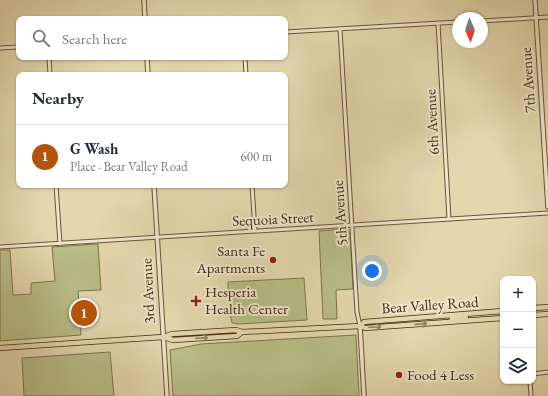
<!DOCTYPE html>
<meta charset="utf-8">
<style>
:root{--surface:#fff;--page:#f2f2f3;--text:#1f2937;--muted:#747a83;--line:#e0e1e3;--accent:#b45309}
body{margin:0;font-family:"EB Garamond",serif;background:var(--page);color:var(--text)}
.controls{position:absolute;right:12px;bottom:12px;display:grid;overflow:hidden;border-radius:8px;box-shadow:0 1px 3px #0004}
.controls button{width:36px;height:36px;display:grid;place-items:center;padding:0;border:0;border-bottom:1px solid var(--line);background:var(--surface);color:var(--text);font:20px sans-serif}
.compass{position:absolute;left:452px;top:12px;width:36px;height:36px;border-radius:50%;background:var(--surface);box-shadow:0 1px 3px #0004;rotate:177deg}
.you{position:absolute;left:372px;top:271px;width:14px;height:14px;margin:-10px;border:3px solid #fff;border-radius:50%;background:#1a73e8;box-shadow:0 0 0 6px #1a73e833}
.badge{display:grid;place-items:center;width:26px;height:26px;border-radius:50%;background:var(--accent);color:#fff;font-size:13px;font-weight:700}
.pin{position:absolute;translate:-50% -50%;border:2px solid #fff;box-shadow:0 1px 4px #0006}
.list{margin:0;padding:0;list-style:none}
h2{display:flex;justify-content:space-between;align-items:center;height:52px;margin:0;padding:0 16px;font-size:17px}
h2 small{font-size:13px;font-weight:400;color:var(--muted)}
.list li{display:grid;grid-template-columns:26px 1fr auto;gap:12px;align-items:center;box-sizing:border-box;height:64px;padding:0 16px;border-top:1px solid var(--line)}
.list b{display:block;font-size:15px;white-space:nowrap}
.list p{margin:0;font-size:13px;white-space:nowrap;color:var(--muted)}
.list em{font-size:13px;font-style:normal;color:var(--muted)}
.icon{flex:none;width:22px;height:22px;fill:none;stroke:currentColor;stroke-width:2;stroke-linecap:round;stroke-linejoin:round}
.map{position:relative;flex:none;width:548px;height:396px;overflow:hidden}
.search{position:absolute;background:var(--surface);box-shadow:0 1px 3px #0004;left:16px;top:16px;width:272px;height:44px;display:flex;align-items:center;gap:10px;box-sizing:border-box;padding:0 14px;border-radius:8px;color:var(--muted);font-size:15px}
.panel{position:absolute;background:var(--surface);box-shadow:0 1px 3px #0004;left:16px;top:72px;width:272px;height:116px;border-radius:8px}
.map>svg:first-child{display:block}
</style>
<div class="map">
<svg width="548" height="396" viewBox="0 0 548 396">
<rect width="100%" height="100%" fill="#e3d7ad"/>
<filter id="stains"><feTurbulence type="fractalNoise" baseFrequency=".005" numOctaves="4"/><feColorMatrix values="0 0 0 0 .2 0 0 0 0 .09 0 0 0 0 .02 0 0 0 .5 -.17"/></filter>
<radialGradient id="worn" r=".72"><stop offset=".6" stop-color="#630" stop-opacity="0"/><stop offset="1" stop-color="#630" stop-opacity=".3"/></radialGradient>
<path fill="#b8bd86" stroke="#7e744a" d="M347 229 350 233 353 289 336 290 337 319H323L319 231Z
M98 244 101 290 78 291 81 335 0 341V250H10L13 295 31 294V283L55 281 52 247Z
M304 278 307 320 238 324 232 323 231 318 229 315 228 282Z
M356 335 359 396H173L170 350 201 344Z
M110 352 114 396H24L22 358Z"/>
<g fill="none" stroke-linecap="round" stroke-linejoin="round">
<defs>
<path id="minor" d="M482 21 548 17
M438 23 449 219
M340 29 357 312 360 326
M285 32 458 22
M0 48 19 47
M49 57 50 75
M245 57 246 75
M56 185 60 244
M252 185 255 231
M0 247 548 213
M533 374 548 372
M530 381 531 396"/>
<path id="tertiary" d="M144 0 145 19
M535 0 548 207
M147 57 148 75
M154 185 167 396
M360 326 364 396"/>
<path id="primary" d="M533 308 548 307
M533 315 548 314
M451 322 452 319 466 317
M360 326 364 322 503 311
M163 337 173 340 237 336 242 332
M0 348 163 337 172 334 236 330 242 332 360 326 365 328 503 318"/>
</defs>
<use href="#minor" stroke="#6c5536" stroke-width="5"/>
<use href="#tertiary" stroke="#6c5536" stroke-width="5.5"/>
<use href="#primary" stroke="#452a0f" stroke-width="6"/>
<use href="#minor" stroke="#ede5ca" stroke-width="3"/>
<use href="#tertiary" stroke="#ede5ca" stroke-width="3.5"/>
<use href="#primary" stroke="#e3d7ad" stroke-width="4.5"/>
</g>
<defs><path id="oneway-shaft" d="M-6 0H5M1.5-3L5.5 0L1.5 3" fill="none" stroke-width="1.6" stroke-linecap="round" stroke-linejoin="round"/></defs>
<g stroke="#94805e">
<use href="#oneway-shaft" transform="translate(421 324) rotate(-4)"/>
<use href="#oneway-shaft" transform="translate(375 327) rotate(-3)"/>
<use href="#oneway-shaft" transform="translate(202 338) rotate(-4)"/>
</g>
<g fill="#8f2418" stroke="#ede5ca" stroke-width="1.5">
<circle cx="273" cy="260" r="4"/>
<path d="M194 295h4v4h4v4h-4v4h-4v-4h-4v-4h4z"/>
<circle cx="399" cy="375" r="4"/>
</g>
<g text-anchor="middle" stroke-width="4" stroke-linejoin="round" paint-order="stroke">
<g font-size="15" fill="#452a0f" stroke="#ede5ca">
<text transform="translate(528 80) rotate(-94)" y="5">7th Avenue</text>
<text transform="translate(432 122) rotate(-93)" y="5">6th Avenue</text>
<text transform="translate(340 213) rotate(-94)" y="5">5th Avenue</text>
<text transform="translate(273 219) rotate(-3)" y="5">Sequoia Street</text>
<text transform="translate(148 291) rotate(-93)" y="5">3rd Avenue</text>
<text transform="translate(430 305) rotate(-4)" y="5">Bear Valley Road</text>
</g>
<g font-size="15" fill="#452a0f" stroke="#ede5ca" text-anchor="start">
<text x="265" y="256" text-anchor="end">Santa Fe<tspan x="265" dy="17">Apartments</tspan></text>
<text x="205" y="297">Hesperia<tspan x="205" dy="17">Health Center</tspan></text>
<text x="407" y="380">Food 4 Less</text>
</g>
</g>
<rect width="100%" height="100%" filter="url(#stains)"/>
<rect width="100%" height="100%" fill="url(#worn)"/>
</svg>
<div class="controls">
<button>+</button>
<button>−</button>
<button><svg class="icon" aria-label="layers" viewBox="0 0 24 24"><path d="M12 4l9 5-9 5-9-5zM3 14l9 5 9-5"/></svg></button>
</div>
<svg class="compass" viewBox="-18 -18 36 36"><path d="M0-13l5 13h-10z" fill="#e53935"/><path d="M0 13l5-13h-10z" fill="#747a83"/></svg>
<div class="you"></div>
<div class="pin badge" style="left:84px;top:313px">1</div>
<div class="search"><svg class="icon" aria-label="search" viewBox="0 0 24 24"><circle cx="10" cy="10" r="6"/><path d="M15 15l6 6"/></svg>Search here</div>
<section class="panel">
<h2>Nearby<small></small></h2>
<ul class="list">
<li><span class="badge">1</span><div><b>G Wash</b><p>Place · Bear Valley Road</p></div><em>600 m</em></li>
</ul>
</section>
</div>
